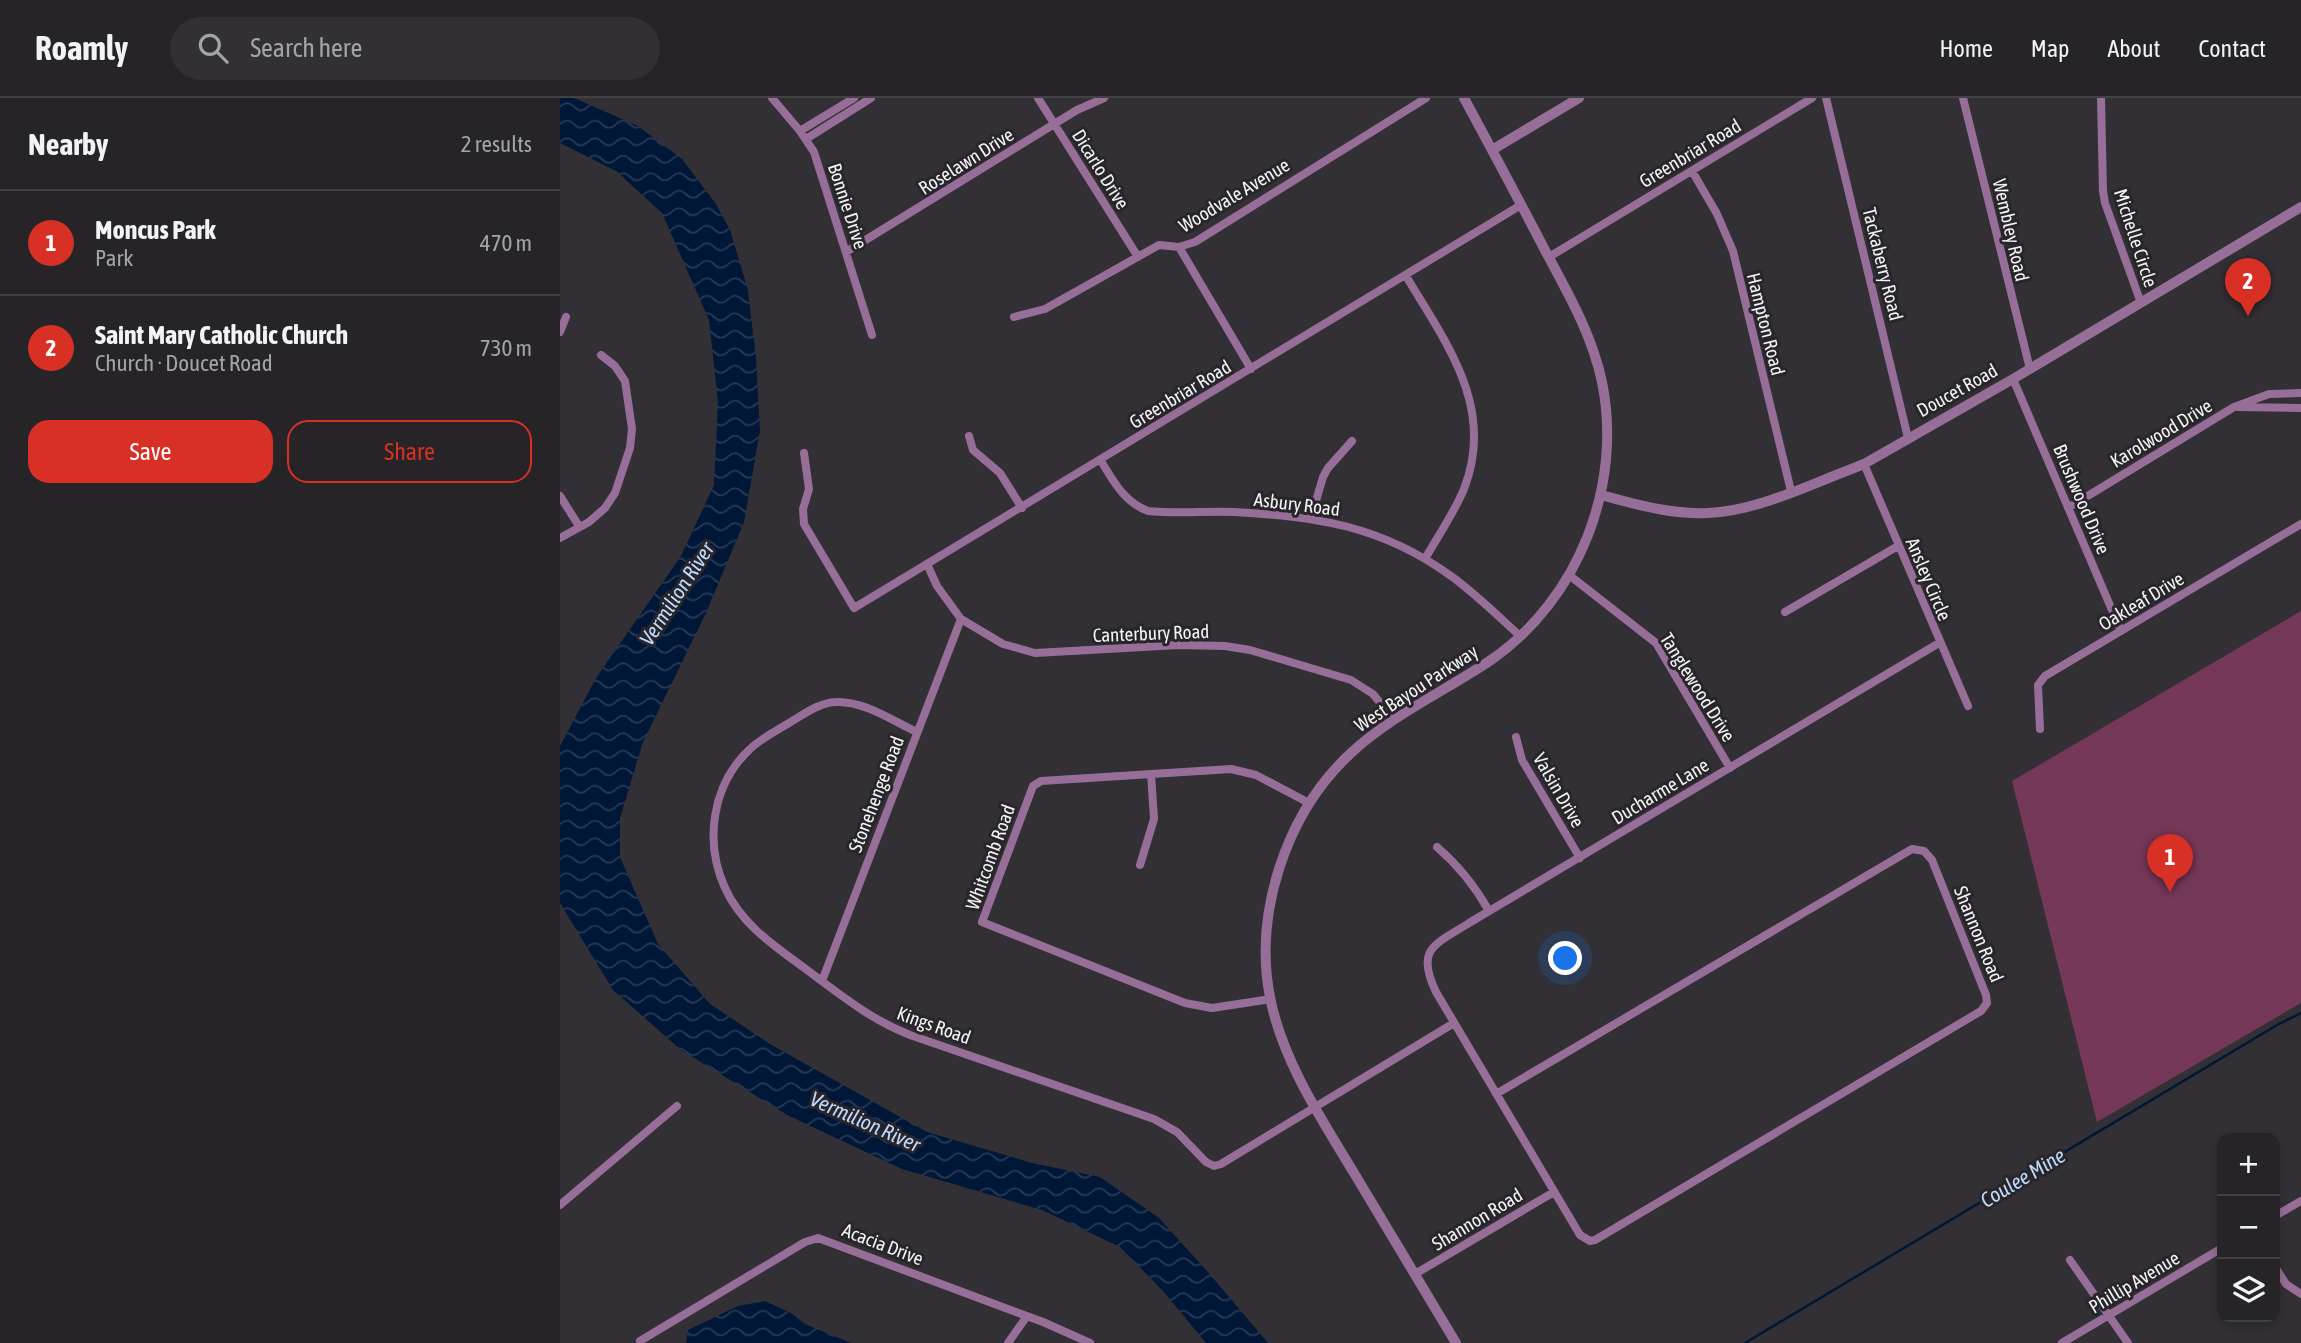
<!DOCTYPE html>
<meta charset="utf-8">
<style>
:root{--surface:#262427;--page:#323033;--text:#f1f3f6;--muted:#a4a4a7;--line:#424144;--accent:#d93025}
body{margin:0;font-family:"Asap Condensed",sans-serif;background:var(--page);color:var(--text)}
.controls{position:absolute;right:21px;bottom:21px;display:grid;overflow:hidden;border-radius:14px;box-shadow:0 4px 10px #0003}
.controls button{width:63px;height:63px;display:grid;place-items:center;padding:0;border:0;border-bottom:2px solid var(--line);background:var(--surface);color:var(--text);font:35px sans-serif}
.you{position:absolute;left:1006px;top:861px;width:24px;height:24px;margin:-18px;border:5px solid #fff;border-radius:50%;background:#1a73e8;box-shadow:0 0 0 10px #1a73e833}
.badge{display:grid;place-items:center;width:46px;height:46px;border-radius:50%;background:var(--accent);color:#fff;font-size:23px;font-weight:700}
.pin{position:absolute;translate:-50% -58px;filter:drop-shadow(0 2px 4px #0008)}
.pin::after{content:'';position:absolute;top:37px;width:24px;height:21px;background:inherit;clip-path:polygon(0 0,100% 0,50% 100%)}
.list{margin:0;padding:0;list-style:none}
h2{display:flex;justify-content:space-between;align-items:center;height:91px;margin:0;padding:0 28px;font-size:30px}
h2 small{font-size:23px;font-weight:400;color:var(--muted)}
.list li{display:grid;grid-template-columns:46px 1fr auto;gap:21px;align-items:center;box-sizing:border-box;height:105px;padding:0 28px;border-top:2px solid var(--line)}
.list b{display:block;font-size:26px;white-space:nowrap}
.list p{margin:0;font-size:23px;white-space:nowrap;color:var(--muted)}
.list em{font-size:23px;font-style:normal;color:var(--muted)}
.actions{display:flex;gap:14px;padding:21px 28px}
.actions a{flex:1;padding:16px 0;border:2px solid var(--accent);border-radius:21px;text-align:center;font-size:24px;color:var(--accent)}
.actions .main{background:var(--accent);color:#fff}
.icon{flex:none;width:38px;height:38px;fill:none;stroke:currentColor;stroke-width:2;stroke-linecap:round;stroke-linejoin:round}
.map{position:relative;flex:none;width:1741px;height:1245px;overflow:hidden}
header{display:flex;align-items:center;gap:42px;box-sizing:border-box;height:98px;padding:0 35px;background:var(--surface);border-bottom:2px solid var(--line)}
header strong{font-size:33px}
nav{display:flex;gap:38px;margin-inline-start:auto;font-size:24px}
.search{width:490px;height:63px;background:var(--page);display:flex;align-items:center;gap:18px;box-sizing:border-box;padding:0 24px;border-radius:38px;color:var(--muted);font-size:26px}
main{display:flex}
aside{flex:1;background:var(--surface)}
.map>svg:first-child{display:block}
</style>
<header>
<strong>Roamly</strong>
<div class="search"><svg class="icon" aria-label="search" viewBox="0 0 24 24"><circle cx="10" cy="10" r="6"/><path d="M15 15l6 6"/></svg>Search here</div>
<nav><a>Home</a><a>Map</a><a>About</a><a>Contact</a></nav>
</header>
<main>
<aside>
<h2>Nearby<small>2 results</small></h2>
<ul class="list">
<li><span class="badge">1</span><div><b>Moncus Park</b><p>Park</p></div><em>470 m</em></li>
<li><span class="badge">2</span><div><b>Saint Mary Catholic Church</b><p>Church · Doucet Road</p></div><em>730 m</em></li>
</ul>
<div class="actions"><a class="main">Save</a><a>Share</a></div>
</aside>
<div class="map">
<svg width="1741" height="1245" viewBox="0 0 1741 1245">
<defs>
<pattern id="water-waves" width="16" height="10" patternUnits="userSpaceOnUse" patternTransform="scale(1.75)"><rect width="16" height="10" fill="#011737"/><path d="M0 5q4-4 8 0t8 0" fill="none" stroke="#273955"/></pattern>
</defs>
<rect width="100%" height="100%" fill="#323034"/>
<path fill="#763858" d="M1741 513V905L1537 1024 1452 683Z"/>
<path fill="url(#water-waves)" d="M0 0H14L78 28 122 61 156 106 170 132 188 192 196 261 200 333 184 424 146 515 83 644 60 720V759L98 846 150 906 210 946 367 1034 472 1065 540 1079 599 1120 647 1173 708 1245H646L603 1193 560 1149 482 1112 342 1071 229 1018 121 952 53 892 0 805V648L36 580 121 458 154 387 158 304 149 222 102 115 56 73 0 45Z
M205 1203 231 1215 245 1226 291 1245H126L128 1232 178 1208Z"/>
<g fill="none" stroke-linecap="round" stroke-linejoin="round">
<path stroke="#011737" stroke-width="2.5" d="M1185 1245 1717 927 1741 915"/>
<path stroke="#976e97" stroke-width="8" d="M212 0 240 33 254 54 312 237
M478 0 578 159
M1266 0 1348 340
M1403 0 1470 271
M1541 0 1543 93 1545 105 1581 205
M240 33 294 0
M246 41 311 0
M1132 73 1157 116 1173 153 1231 393
M619 149 691 271
M286 154 517 12 544 0
M989 159 1252 0
M846 178C886 245 936 309 904 391 894 415 878 438 865 461
M454 219 485 211 599 147 619 149 635 144 866 0
M0 234 6 219
M1453 281 1561 533
M1678 309 1741 310
M409 338 413 352 440 375 462 410
M244 355 249 391 243 411 244 426 294 510 961 107
M541 363C554 384 564 404 588 413 616 416 645 413 674 414 756 418 822 428 891 478 916 496 938 518 960 538
M1304 366 1408 608
M0 398 19 428
M1508 410 1674 309 1709 296 1741 295
M751 420 763 379 768 370 792 343
M0 440 29 424 45 410 55 395 70 350 72 331 65 283 55 268 41 257
M367 466 377 488 401 521 443 546 475 555 619 547 665 548 690 552 791 582 813 596 834 622
M1009 477 1096 545 1170 670
M1225 514 1338 448
M1480 631 1478 587 1485 578 1741 426
M357 634C333 623 304 603 277 604 260 604 244 616 229 625 216 633 200 641 189 652 152 687 144 744 165 790 183 830 221 852 255 878 286 901 314 923 350 937L594 1021 617 1034 646 1064 654 1068 661 1066 894 925
M956 639 962 662 1020 760
M877 749C899 768 915 788 929 813
M580 767 594 721 591 676
M262 883 401 521
M711 901 652 910 625 905 422 824 473 688 481 683 671 671 696 677 749 705
M936 996 1352 751 1364 753 1372 762 1426 897 1427 905 1421 913 1035 1142 1030 1143 1020 1137 876 894C855 850 875 847 909 825L1379 545
M0 1107 117 1008
M1715 1118 1741 1103
M1510 1162 1568 1245
M1715 1169 1726 1186 1741 1196
M855 1176 994 1094
M80 1243 245 1144 258 1140 483 1224 530 1245
M448 1245 467 1218
M1502 1245 1662 1150"/>
<path stroke="#976e97" stroke-width="10" d="M932 52 1019 0
M1041 397C1075 406 1112 417 1148 415 1196 413 1244 389 1289 372L1304 366 1453 281 1741 109
M896 1245C862 1188 828 1131 794 1075 761 1020 725 967 711 904 692 817 726 715 791 655 832 617 885 593 931 562 1019 501 1063 387 1042 284 1032 237 1009 197 987 156 960 104 932 52 904 0"/>
</g>
<g text-anchor="middle" stroke-width="6" stroke-linejoin="round" paint-order="stroke">
<g font-size="19" fill="#f4f3f6" stroke="#28262a">
<text transform="translate(1130 55) rotate(-31)" y="7">Greenbriar Road</text>
<text transform="translate(406 63) rotate(-32)" y="7">Roselawn Drive</text>
<text transform="translate(541 71) rotate(58)" y="7">Dicarlo Drive</text>
<text transform="translate(674 97) rotate(-31)" y="7">Woodvale Avenue</text>
<text transform="translate(288 108) rotate(72)" y="7">Bonnie Drive</text>
<text transform="translate(1451 132) rotate(77)" y="7">Wembley Road</text>
<text transform="translate(1576 140) rotate(72)" y="7">Michelle Circle</text>
<text transform="translate(1323 166) rotate(76)" y="7">Tackaberry Road</text>
<text transform="translate(1206 226) rotate(76)" y="7">Hampton Road</text>
<text transform="translate(1397 292) rotate(-29)" y="7">Doucet Road</text>
<text transform="translate(620 296) rotate(-31)" y="7">Greenbriar Road</text>
<text transform="translate(1601 335) rotate(-31)" y="7">Karolwood Drive</text>
<text transform="translate(1522 401) rotate(67)" y="7">Brushwood Drive</text>
<text transform="translate(737 406) rotate(7)" y="7">Asbury Road</text>
<text transform="translate(1369 481) rotate(67)" y="7">Ansley Circle</text>
<text transform="translate(1581 503) rotate(-31)" y="7">Oakleaf Drive</text>
<text transform="translate(591 535) rotate(-2)" y="7">Canterbury Road</text>
<text transform="translate(1138 589) rotate(58)" y="7">Tanglewood Drive</text>
<text transform="translate(856 590) rotate(-33)" y="7">West Bayou Parkway</text>
<text transform="translate(999 692) rotate(60)" y="7">Valsin Drive</text>
<text transform="translate(1100 693) rotate(-31)" y="7">Ducharme Lane</text>
<text transform="translate(316 696) rotate(-69)" y="7">Stonehenge Road</text>
<text transform="translate(430 759) rotate(-70)" y="7">Whitcomb Road</text>
<text transform="translate(1419 836) rotate(68)" y="7">Shannon Road</text>
<text transform="translate(374 927) rotate(20)" y="7">Kings Road</text>
<text transform="translate(917 1121) rotate(-31)" y="7">Shannon Road</text>
<text transform="translate(323 1146) rotate(21)" y="7">Acacia Drive</text>
<text transform="translate(1574 1184) rotate(-31)" y="7">Phillip Avenue</text>
</g>
<g font-size="21" font-style="italic" fill="#c0daff" stroke="#28262a">
<text transform="translate(117 496) rotate(-57)" y="7">Vermilion River</text>
<text transform="translate(305 1024) rotate(24)" y="7">Vermilion River</text>
<text transform="translate(1463 1080) rotate(-31)" y="7">Coulee Mine</text>
</g>
</g>
</svg>
<div class="controls">
<button>+</button>
<button>−</button>
<button><svg class="icon" aria-label="layers" viewBox="0 0 24 24"><path d="M12 4l9 5-9 5-9-5zM3 14l9 5 9-5"/></svg></button>
</div>
<div class="you"></div>
<div class="pin badge" style="left:1610px;top:794px">1</div>
<div class="pin badge" style="left:1688px;top:218px">2</div>
</div>
</main>
